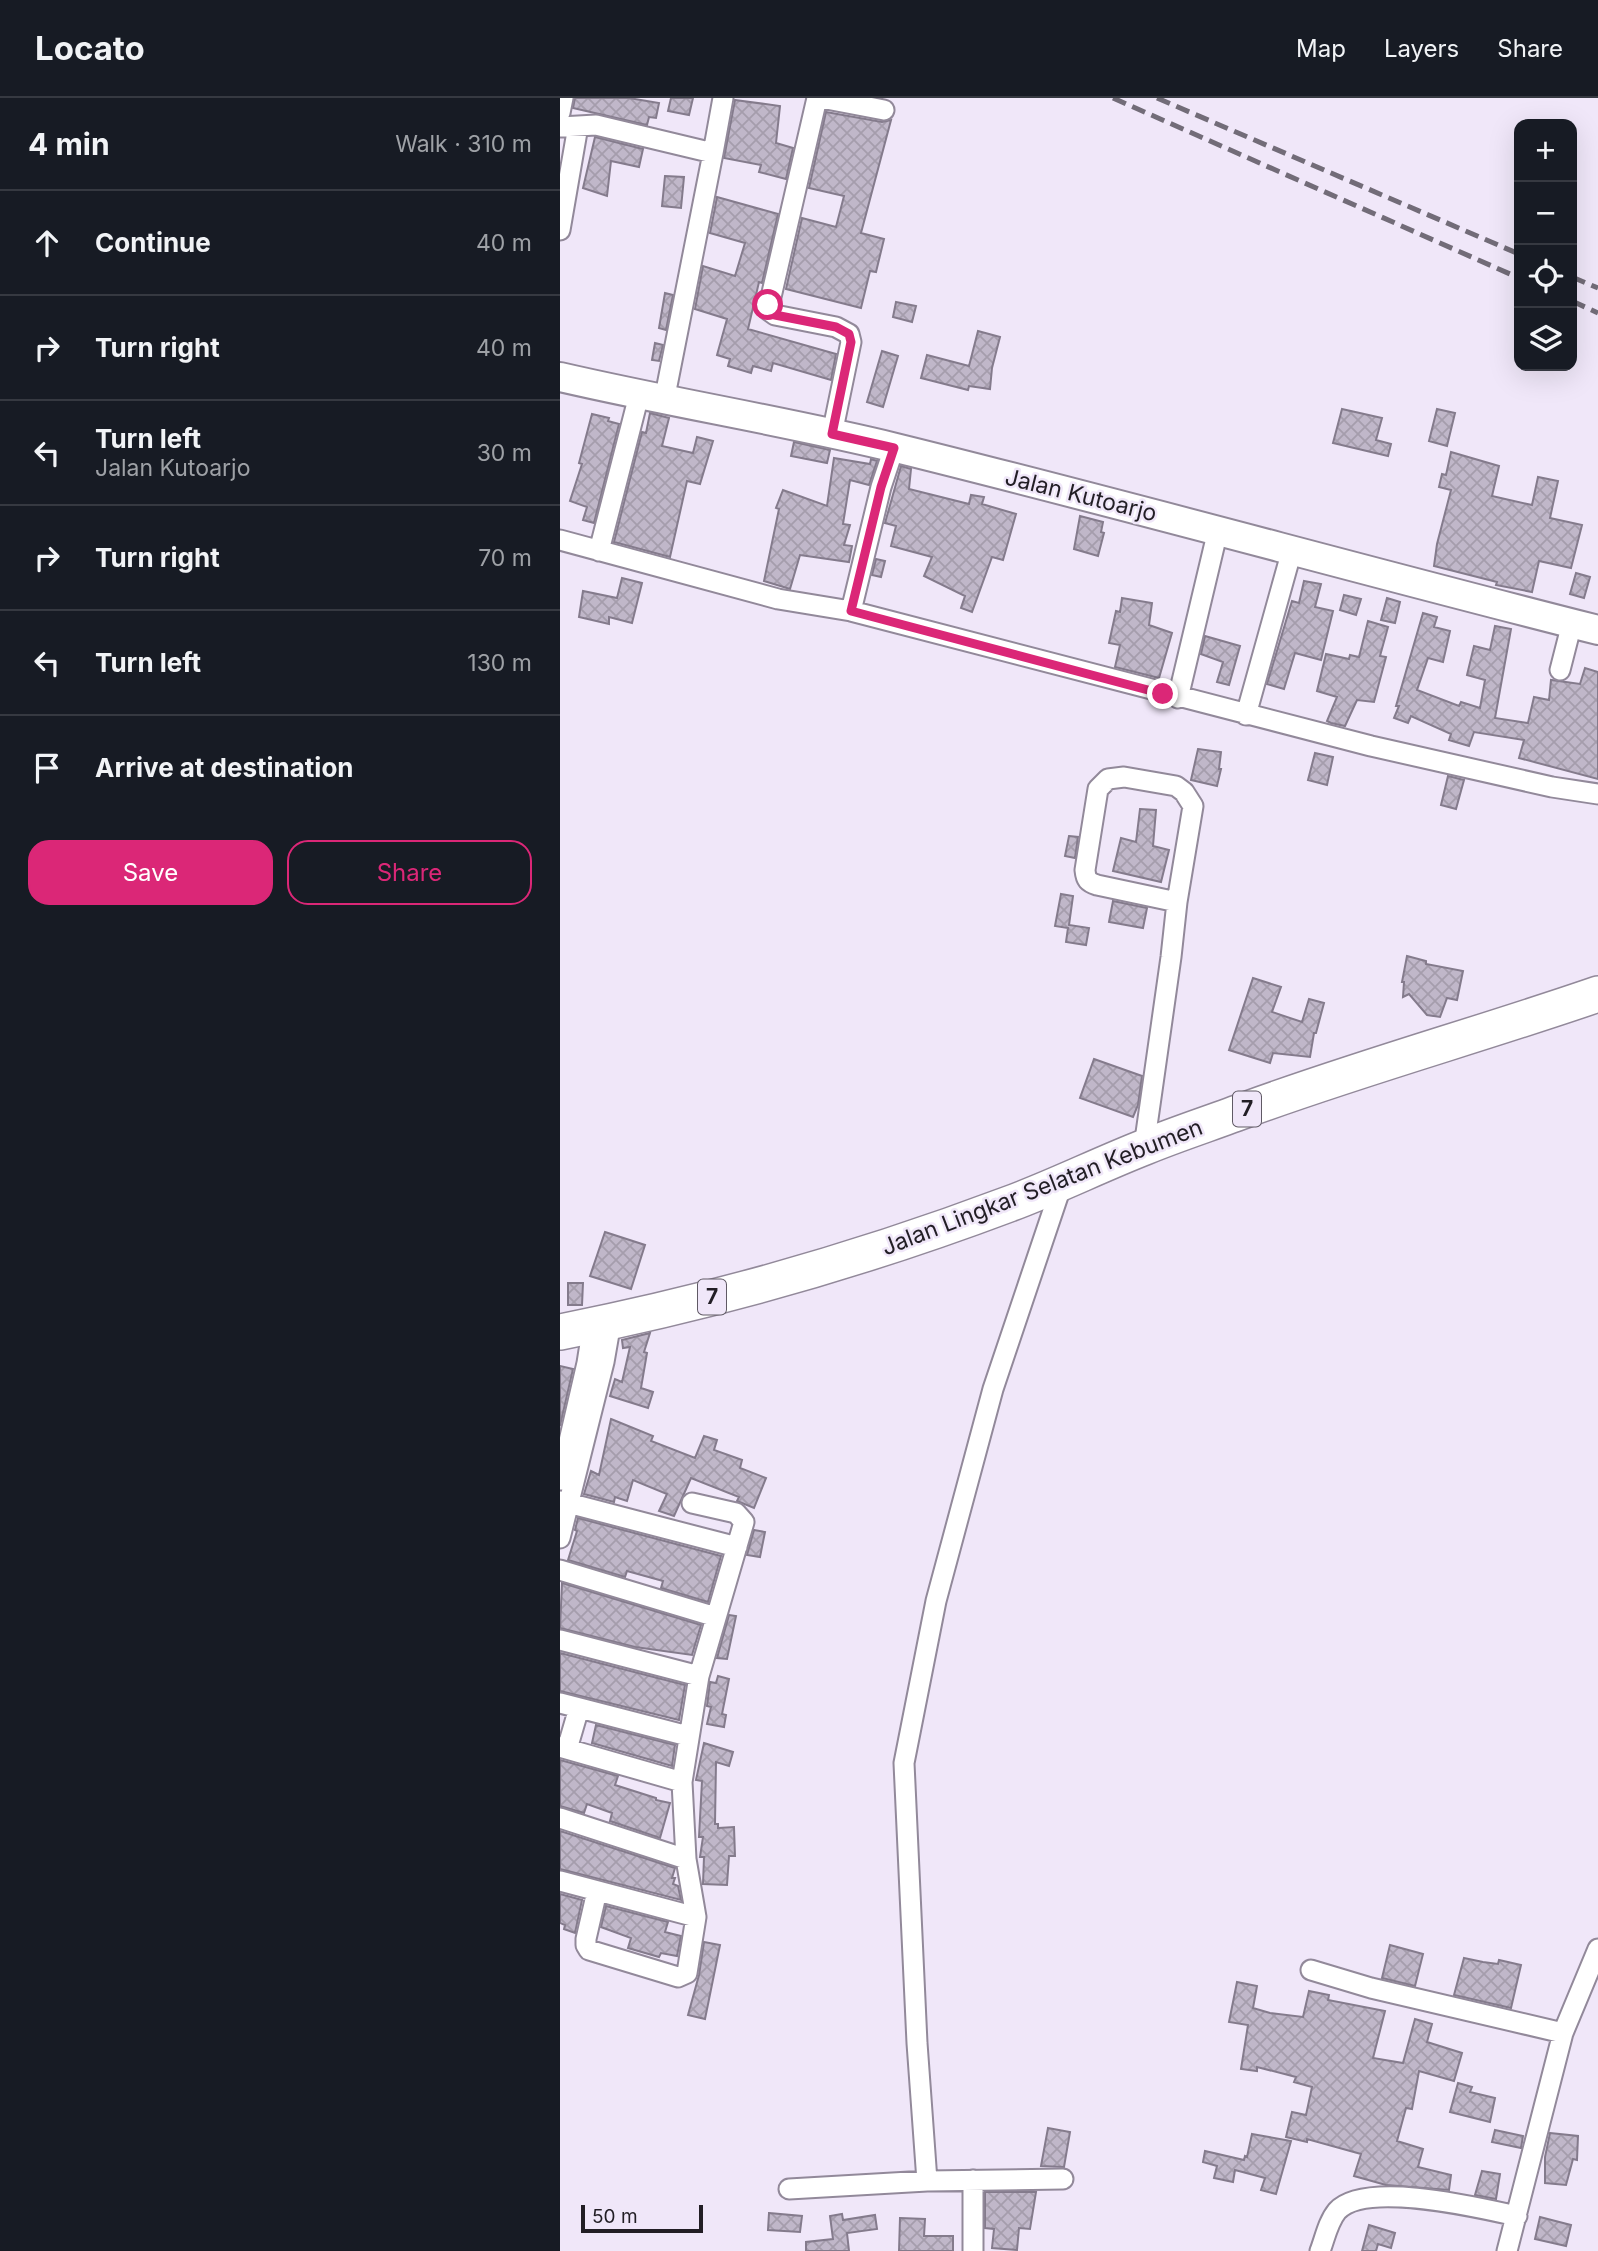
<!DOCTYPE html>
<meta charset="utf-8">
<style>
:root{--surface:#171b24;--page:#242831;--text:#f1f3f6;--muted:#9ea1a6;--line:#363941;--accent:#db2777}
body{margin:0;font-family:Inter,sans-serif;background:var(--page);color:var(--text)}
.controls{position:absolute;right:21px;top:21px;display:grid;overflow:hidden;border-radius:14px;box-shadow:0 7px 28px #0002}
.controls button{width:63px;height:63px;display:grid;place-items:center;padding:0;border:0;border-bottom:2px solid var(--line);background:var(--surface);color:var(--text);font:35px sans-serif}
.scale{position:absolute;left:21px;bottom:18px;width:122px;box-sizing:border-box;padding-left:7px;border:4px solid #221e25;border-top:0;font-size:19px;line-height:24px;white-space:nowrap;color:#221e25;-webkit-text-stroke:5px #f0e7f9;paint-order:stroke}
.stop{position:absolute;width:21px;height:21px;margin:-16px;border:5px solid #db2777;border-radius:50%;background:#fff}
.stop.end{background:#db2777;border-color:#fff;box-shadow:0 2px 7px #0008}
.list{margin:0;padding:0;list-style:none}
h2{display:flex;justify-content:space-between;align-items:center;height:91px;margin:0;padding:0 28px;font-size:30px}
h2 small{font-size:23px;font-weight:400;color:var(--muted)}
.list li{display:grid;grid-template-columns:46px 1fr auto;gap:21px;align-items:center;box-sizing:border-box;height:105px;padding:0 28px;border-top:2px solid var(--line)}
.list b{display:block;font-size:26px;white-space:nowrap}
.list p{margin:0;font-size:23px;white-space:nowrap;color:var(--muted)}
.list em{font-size:23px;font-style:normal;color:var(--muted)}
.actions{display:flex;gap:14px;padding:21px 28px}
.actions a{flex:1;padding:16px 0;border:2px solid var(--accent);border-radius:21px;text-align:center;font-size:24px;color:var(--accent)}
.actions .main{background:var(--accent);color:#fff}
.icon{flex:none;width:38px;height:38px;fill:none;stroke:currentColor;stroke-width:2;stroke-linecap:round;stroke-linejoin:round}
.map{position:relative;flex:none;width:1038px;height:2153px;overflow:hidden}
header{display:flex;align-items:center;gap:42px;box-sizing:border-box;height:98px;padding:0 35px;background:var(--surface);border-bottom:2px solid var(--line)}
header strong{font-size:33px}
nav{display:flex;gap:38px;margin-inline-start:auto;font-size:24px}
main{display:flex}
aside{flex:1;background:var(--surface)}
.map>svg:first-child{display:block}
</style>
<header>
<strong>Locato</strong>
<nav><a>Map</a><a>Layers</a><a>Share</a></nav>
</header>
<main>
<aside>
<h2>4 min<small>Walk · 310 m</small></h2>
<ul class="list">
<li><svg class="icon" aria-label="ahead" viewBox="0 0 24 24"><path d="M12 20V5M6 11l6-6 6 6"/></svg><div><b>Continue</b></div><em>40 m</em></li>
<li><svg class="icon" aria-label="right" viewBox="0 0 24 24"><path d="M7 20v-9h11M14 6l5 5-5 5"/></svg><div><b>Turn right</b></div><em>40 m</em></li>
<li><svg class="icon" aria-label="left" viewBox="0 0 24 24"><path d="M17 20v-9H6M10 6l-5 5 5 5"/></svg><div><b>Turn left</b><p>Jalan Kutoarjo</p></div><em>30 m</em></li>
<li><svg class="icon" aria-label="right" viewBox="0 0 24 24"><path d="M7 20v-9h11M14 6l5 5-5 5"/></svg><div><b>Turn right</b></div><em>70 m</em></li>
<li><svg class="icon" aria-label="left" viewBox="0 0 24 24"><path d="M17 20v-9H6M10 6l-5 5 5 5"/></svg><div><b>Turn left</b></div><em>130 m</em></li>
<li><svg class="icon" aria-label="arrive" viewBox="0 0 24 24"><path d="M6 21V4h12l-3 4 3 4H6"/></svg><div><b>Arrive at destination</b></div></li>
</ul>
<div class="actions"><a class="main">Save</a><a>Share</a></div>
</aside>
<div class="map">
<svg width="1038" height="2153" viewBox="0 0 1038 2153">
<defs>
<pattern id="building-cross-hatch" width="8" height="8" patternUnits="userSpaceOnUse" patternTransform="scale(1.75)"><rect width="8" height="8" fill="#c0b7c9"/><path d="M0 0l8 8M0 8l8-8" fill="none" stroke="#a59dac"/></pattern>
</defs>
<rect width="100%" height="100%" fill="#f0e7f9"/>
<path fill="url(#building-cross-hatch)" stroke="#847b8c" stroke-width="2" d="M15 0H69L99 5 96 20 89 19 87 27 13 10Z
M111 0H133L129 17 108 13Z
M175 2 220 8 216 45 233 50 226 81 199 74 201 67 164 60Z
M266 14 322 24 331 22 301 135 324 141 316 174 310 173 301 210 226 191 242 120 276 129 284 98 249 90Z
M35 39 83 51 79 69 51 63 47 98 23 90Z
M105 78 124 79 121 110 102 108Z
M157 99 218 116 202 185 199 184 188 231 276 256 271 282 213 265 211 273 193 268 191 275 168 268 170 261 157 257 167 221 135 211 143 168 175 178 185 145 150 135Z
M105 195 113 197 106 232 99 230Z
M336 204 356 208 352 224 333 219Z
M418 233 440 239 432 270 430 291 409 288 408 292 361 280 367 257 409 268Z
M95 245 103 247 99 263 92 262Z
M322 253 338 258 323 309 307 304Z
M782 311 822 320 816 342 831 346 828 358 773 345Z
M877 311 895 315 887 348 869 343Z
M90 315 109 320 102 348 133 355 137 339 153 343 140 386 127 383 110 459 54 444 82 334 86 335Z
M32 316 49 320 48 323 59 326 34 425 23 422 27 409 10 403 22 366 19 365Z
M234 344 270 352 267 365 231 358Z
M891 354 939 368 932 398 972 407 978 379 998 383 990 420 1022 427 1011 470 979 463 972 494 936 487 937 484 874 468 877 446 891 392 879 389 882 376 886 377Z
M274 360 310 366 311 361 317 363 309 387 290 382 283 426 290 427 284 447 292 448 289 464 240 457 230 491 204 483 219 411 216 410 223 392 267 408Z
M341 368 351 371 349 391 409 406 411 397 424 399 422 406 456 416 443 462 432 459 412 514 401 510 405 498 364 478 372 459 331 448 336 428 325 425Z
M520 418 543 424 541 434 544 435 538 458 514 451Z
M316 461 325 463 321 479 312 477Z
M1016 475 1030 479 1024 500 1010 496Z
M62 480 82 485 72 525 49 519V526L19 519 23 493 57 500Z
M744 483 761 486 755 509 773 513 761 562 735 555 724 591 707 586 732 503 739 505Z
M784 497 801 501 796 517 780 512Z
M562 500 592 505 589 527 612 535 599 580 555 569 560 547 549 545 556 513 560 514Z
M827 500 840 504 835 525 821 522Z
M863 515 877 519 874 529 890 533 883 564 868 560 857 592 899 608 901 604 920 610 925 582 907 577 914 548 930 552 935 528 951 531 935 620 968 625 974 599 989 602 991 582 1020 586 1025 570 1038 574V681L959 660 964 642 914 634 909 648 889 642 891 636 851 618 848 625 834 620 839 608H836Z
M808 523 828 529 820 558 826 559 814 604 797 602 785 628 771 625 767 623 777 599 757 593 766 556 789 561 790 557 799 559Z
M645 538 680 548 669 587 657 584 663 564 641 556Z
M638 651 661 654 659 671H661L657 688 631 682Z
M755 655 773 659 767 687 748 682Z
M888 678 904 682 896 711 881 707Z
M580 711 596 712 593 748 609 752 601 784 553 773 561 740 576 744Z
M509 738 518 739 515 760 505 758Z
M501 796 513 798 509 827 529 830 526 847 506 844 508 830 495 828Z
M553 803 587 810 583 830 549 824Z
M847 858 866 863V866L903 873 897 902 887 900 880 919 867 917 849 896 843 899 844 884H842Z
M693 880 721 889 712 914 742 924 749 901 764 905 756 935H754L750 959 713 955 710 965 669 952Z
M534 961 582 978 578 1007 573 1019 520 1000Z
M45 1134 85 1147 71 1191 30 1178Z
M8 1185H23L22 1207H8Z
M90 1235 84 1254 87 1255 81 1290 93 1294 88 1310 50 1298 55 1281 62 1284 70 1249 63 1250 62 1242Z
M0 1268 13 1271 0 1328Z
M51 1321 93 1338 91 1343 135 1360 144 1338 157 1342 154 1352 182 1362 180 1370 206 1380 194 1410 177 1403 179 1399 131 1380 114 1418 99 1413 107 1396 73 1382 67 1403 55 1399 54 1404 24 1396 31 1373 39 1377Z
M18 1420 161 1458 148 1504 101 1490 103 1483 67 1473 65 1479 8 1462 17 1433 15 1432Z
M194 1432 205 1434 200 1459 187 1457Z
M2 1485 141 1527 132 1557 75 1549 0 1530Z
M169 1517 176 1518 167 1561 157 1560Z
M0 1555 125 1587 119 1622 0 1593Z
M158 1578 169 1581 162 1616 166 1617 164 1629 147 1626 151 1609 147 1608 150 1584 156 1585Z
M36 1627 115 1647 112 1668 32 1645Z
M144 1645 173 1654 169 1668 156 1664 155 1726H158V1730L174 1729 175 1758H169L167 1787 143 1786 144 1759H140L143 1739H139L142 1683 136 1682Z
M0 1662 58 1678 55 1687 96 1700V1702L110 1705 100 1740 50 1723 52 1715 27 1706 24 1715 0 1708Z
M0 1733 115 1770 112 1780H115L113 1786 118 1788 121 1802 0 1771Z
M0 1796 22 1802 15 1835 4 1831 5 1827 0 1825Z
M46 1808 108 1824 105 1834 121 1838 117 1858 101 1855 99 1859 68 1850 71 1840 41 1829Z
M144 1844 160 1847 145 1921 128 1917 139 1877Z
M830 1847 863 1856 855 1888 822 1880Z
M904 1860 923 1864 938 1866 939 1862 961 1867 951 1910 894 1897Z
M677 1884 697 1888 693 1910 710 1915 743 1919 749 1893 769 1897 768 1902 825 1913 813 1960 843 1965 855 1921 872 1926 867 1944 902 1955 894 1983 859 1973 852 2011 846 2010 837 2043 863 2051 858 2069 891 2077 889 2092 826 2087 794 2078 801 2056 747 2041V2044L726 2039 732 2014 746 2017 752 1989 734 1984 736 1979 697 1969V1973L681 1971 688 1927 669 1924Z
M898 1985 912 1989 910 1994 935 2000 930 2024 890 2014Z
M488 2030 510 2034 504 2069 481 2068Z
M935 2032 963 2038 961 2050 932 2044Z
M990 2035 1018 2038 1017 2062 1013 2061 1006 2087 985 2085V2059Z
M692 2036 731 2043 716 2096 701 2092 705 2080 675 2072 673 2084 654 2080 657 2068 643 2064 645 2053 684 2062 685 2058 687 2059Z
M922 2073 940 2076 936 2101 915 2097Z
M425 2094H476L470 2131 459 2130 457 2152 432 2150 434 2131 425 2130Z
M209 2115 242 2118 240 2134 208 2132Z
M282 2116 283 2122 315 2117 317 2131 287 2135 289 2153H246V2144L273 2141 270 2118Z
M980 2119 1011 2127 1006 2148 975 2141Z
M340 2120 365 2121 364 2138H393V2153H339Z
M809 2127 835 2135 831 2150 818 2146 816 2153H802Z"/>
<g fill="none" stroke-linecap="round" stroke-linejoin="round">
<defs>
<path id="street" d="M257 0 208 212 215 217 276 229 289 236 291 244 272 336
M261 0 324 12
M0 15 3 0
M0 29 36 27 153 55 163 0
M0 132 18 28
M104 303 153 55
M0 442 218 501 291 513 811 648 992 689 1038 696
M39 453 79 297
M291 513 321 389 334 350
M1000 572 1012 525
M618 600 658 432
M686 617 732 452
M584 1049 611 859 617 804 633 708 624 694 616 688 564 679 548 681 538 691 525 772C526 782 528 784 537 787L617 804
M0 1382 27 1265 33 1227
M0 1403 177 1449
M0 1440 44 1264 51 1224
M0 1472 156 1519
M0 1542 139 1578
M0 1605 128 1638
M0 1649 122 1684
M7 1651 19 1610
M0 1720 126 1761
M0 1783 136 1819
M37 1793 26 1841V1847L29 1852 118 1879 127 1875 136 1819 126 1761 122 1684 139 1578 184 1424 176 1415 132 1405
M751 1872 811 1890 1003 1935
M367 2083 357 1945 344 1665 376 1503 433 1291 502 1086
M229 2091 367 2083 503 2081
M413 2153V2082
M760 2153C765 2140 768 2124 777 2113 805 2082 920 2110 957 2118
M947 2153 1003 1935 1038 1851"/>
<path id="secondary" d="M0 279C112 305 225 323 336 350 571 408 804 473 1038 532"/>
<path id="highway" d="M0 1234C152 1204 303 1161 449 1106 495 1089 539 1067 585 1049 619 1035 654 1024 688 1011 803 969 922 936 1038 896"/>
</defs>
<use href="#street" stroke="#92899a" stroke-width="23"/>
<use href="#secondary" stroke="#92899a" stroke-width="32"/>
<use href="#highway" stroke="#92899a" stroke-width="38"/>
<use href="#street" stroke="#fff" stroke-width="19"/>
<use href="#secondary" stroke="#fff" stroke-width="28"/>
<use href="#highway" stroke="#fff" stroke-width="35"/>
<path stroke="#726c78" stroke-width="5" stroke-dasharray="14 7" stroke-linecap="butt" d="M553 0 959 180
M597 0 959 156
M1012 179 1038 190
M1012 203 1038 215"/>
</g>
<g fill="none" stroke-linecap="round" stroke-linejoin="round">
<path stroke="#db2777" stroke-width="9" d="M208 207V212L215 217 276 229 289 236 291 244 272 336 334 350 321 389 291 513 603 596"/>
</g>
<g text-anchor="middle" stroke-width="5" stroke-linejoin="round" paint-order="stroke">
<g fill="#f0e7f9" stroke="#605a65" stroke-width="2">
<rect x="673" y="993.5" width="28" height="35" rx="5"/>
<rect x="138" y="1181.5" width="28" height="35" rx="5"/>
</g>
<g font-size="21" font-weight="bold" fill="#221e25">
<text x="687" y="1018">7</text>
<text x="152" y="1206">7</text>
</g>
<g font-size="23" fill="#221e25" stroke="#f0e7f9">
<text transform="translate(521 397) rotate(14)" y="8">Jalan Kutoarjo</text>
<text transform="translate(482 1089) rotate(-21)" y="8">Jalan Lingkar Selatan Kebumen</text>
</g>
</g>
</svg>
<div class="controls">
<button>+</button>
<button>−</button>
<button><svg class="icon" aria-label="locate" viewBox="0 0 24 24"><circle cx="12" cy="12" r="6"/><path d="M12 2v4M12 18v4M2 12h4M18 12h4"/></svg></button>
<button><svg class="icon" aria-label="layers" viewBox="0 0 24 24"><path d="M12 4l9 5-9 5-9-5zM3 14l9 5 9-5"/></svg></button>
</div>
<div class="scale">50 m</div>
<div class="stop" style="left:208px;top:207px"></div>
<div class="stop end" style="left:603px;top:596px"></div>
</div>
</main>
